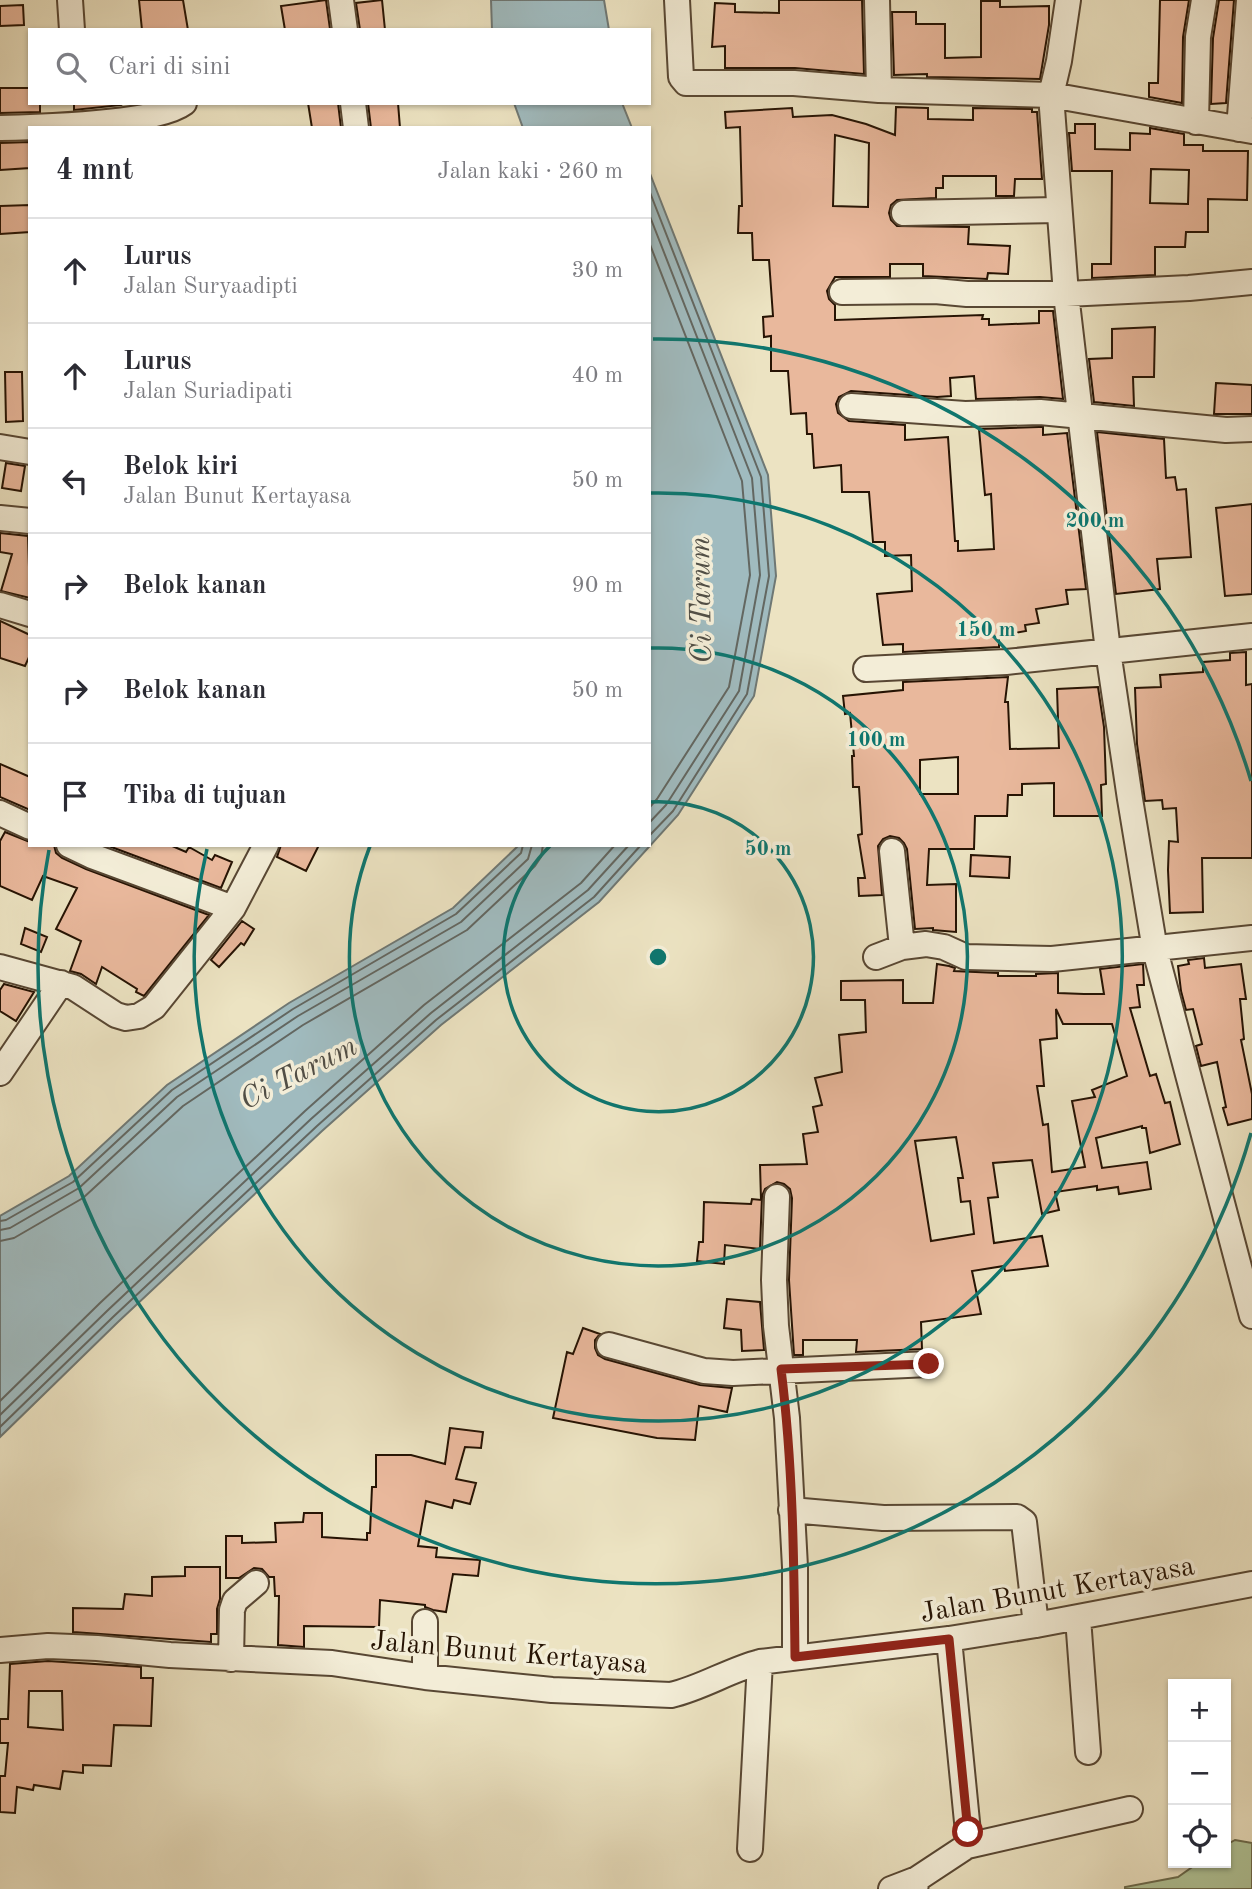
<!DOCTYPE html>
<html lang="id">
<meta charset="utf-8">
<style>
:root{--surface:#fff;--page:#f2f2f3;--text:#2b2b33;--muted:#7c7c81;--line:#e1e1e2}
body{margin:0;font-family:"Old Standard TT",serif;background:var(--page);color:var(--text)}
.controls{position:absolute;right:21px;bottom:21px;display:grid;overflow:hidden;border-radius:0px;box-shadow:0 2px 5px #0004}
.controls button{width:63px;height:63px;display:grid;place-items:center;padding:0;border:0;border-bottom:2px solid var(--line);background:var(--surface);color:var(--text);font:35px sans-serif}
.stop{position:absolute;width:21px;height:21px;margin:-16px;border:5px solid #8f2418;border-radius:50%;background:#fff}
.stop.end{background:#8f2418;border-color:#fff;box-shadow:0 2px 7px #0008}
.list{margin:0;padding:0;list-style:none}
h2{display:flex;justify-content:space-between;align-items:center;height:91px;margin:0;padding:0 28px;font-size:30px}
h2 small{font-size:23px;font-weight:400;color:var(--muted)}
.list li{display:grid;grid-template-columns:46px 1fr auto;gap:21px;align-items:center;box-sizing:border-box;height:105px;padding:0 28px;border-top:2px solid var(--line)}
.list b{display:block;font-size:26px;white-space:nowrap}
.list p{margin:0;font-size:23px;white-space:nowrap;color:var(--muted)}
.list em{font-size:23px;font-style:normal;color:var(--muted)}
.icon{flex:none;width:38px;height:38px;fill:none;stroke:currentColor;stroke-width:2;stroke-linecap:round;stroke-linejoin:round}
.map{position:relative;flex:none;width:1252px;height:1889px;overflow:hidden}
.search{position:absolute;background:var(--surface);box-shadow:0 2px 5px #0004;left:28px;top:28px;width:623px;height:77px;display:flex;align-items:center;gap:18px;box-sizing:border-box;padding:0 24px;border-radius:0px;color:var(--muted);font-size:26px}
.panel{position:absolute;background:var(--surface);box-shadow:0 2px 5px #0004;left:28px;top:126px;width:623px;height:721px;border-radius:0px}
.map>svg:first-child{display:block}
</style>
<div class="map">
<svg width="1252" height="1889" viewBox="0 0 1252 1889">
<rect width="100%" height="100%" fill="#ece3c2"/>
<filter id="stains"><feTurbulence type="fractalNoise" baseFrequency=".00286" numOctaves="4"/><feColorMatrix values="0 0 0 0 .2 0 0 0 0 .09 0 0 0 0 .02 0 0 0 .5 -.17"/></filter>
<radialGradient id="worn" r=".72"><stop offset=".6" stop-color="#630" stop-opacity="0"/><stop offset="1" stop-color="#630" stop-opacity=".3"/></radialGradient>
<path fill="#b1c598" stroke="#6c6c4e" stroke-width="2" d="M1235 1840 1252 1843V1889H1125V1887L1178 1877 1198 1863H1226V1845Z"/>
<path fill="#a0bbbf" stroke="#6f7874" stroke-width="2" d="M491 0H604L609 30H492Z
M514 103H622L632 128H523Z
M649 171 768 475 776 576 754 696 678 815 599 902 441 1025 322 1131 118 1322 0 1437V1216L69 1176 167 1085 289 1003 453 908 519 845H649Z"/>
<g fill="none" stroke-linecap="round" stroke-linejoin="round">
<path stroke="#636761" stroke-width="2" d="M649 190 761 477 769 576 747 694 673 811 649 836
M649 214 752 478 760 575 739 691 666 805 649 823
M649 242 742 481 750 575 729 687 657 799 649 808
M0 1221 6 1220 73 1182 172 1090 293 1009 456 914 521 853 523 845
M0 1230 10 1228 79 1188 177 1097 298 1016 461 922 528 859 532 845
M0 1241 14 1238 83 1198 183 1106 303 1025 467 930 535 866 541 857 543 845
M0 1401 100 1303 305 1111 424 1005 581 883 615 845
M0 1415 107 1311 311 1119 431 1013 588 890 629 845
M0 1427 113 1317 317 1126 436 1020 594 897 641 845"/>
</g>
<path fill="#e9b89c" stroke="#261303" stroke-width="2" fill-rule="evenodd" d="M139 0H183L188 30H142Z
M326 0 330 29 285 30 281 6Z
M382 0 385 30H360L356 3Z
M779 0H862L864 74 795 68H725V46L712 47 715 3 735 4V12L779 13Z
M1160 0H1189L1183 37 1182 103 1149 97V83H1158Z
M1219 0H1234L1226 103 1211 104 1213 38Z
M981 1H1000V7L1049 6V25L1040 79 927 77V74L894 75 892 12H916V24H945V58L981 57Z
M23 5 24 25 0 26V6Z
M0 88H30V103H40V112L0 113Z
M74 103H120L121 105 74 110Z
M308 103H338L341 128H312Z
M368 103H398L400 128H371Z
M896 107 928 108V119L973 120V108L1032 109V112H1037L1042 179H1015L1014 196H996V176H943V188H936V198L897 200 891 205 889 213 891 220 897 226 969 227 968 244 1010 246 1008 274 988 273 987 279 923 276V264H890V277H835L827 291 829 299 835 305V320L983 315 982 319H989V325L1039 323V311H1053L1063 399 1040 397 976 399 974 376 950 378 951 396 937 397 851 391 839 397 836 404 838 413 849 421 905 425V440L948 437 955 541H958V551L994 549 991 494 985 495 979 429 1039 427H1043V435L1067 433 1086 589 1066 590 1068 604 1036 609 1039 623 1025 625 1026 631 999 636V647L903 652V644L883 645 877 594 912 591 911 555 885 556V542H873L869 492H842L841 465 814 468 812 434H807L806 413 791 414 788 371H771V336L764 337 763 317 773 316 769 260H753L752 233H738L739 206H742L740 127 726 128 725 112 792 108 793 117 832 115 866 124 895 135ZM835 135 869 143 868 207 833 206Z
M1075 124H1095V149L1130 150V133L1150 134V128L1184 134V145H1203V151H1248L1247 200 1208 199V232H1186L1185 247H1155V275L1092 278V264H1111L1112 171H1072L1069 133H1075ZM1151 169 1189 170 1188 204 1150 203Z
M30 142V168L0 170V143Z
M30 205V232L0 234V206Z
M1155 327 1154 377H1133L1134 406 1094 402 1089 359 1112 358V329Z
M5 372H22L23 421 6 422Z
M1216 383 1252 385V414H1214Z
M1097 432 1164 439 1166 478 1175 477 1177 490 1186 489 1191 557 1157 559 1160 589 1116 594Z
M6 463 25 466 21 491 2 488Z
M1252 504V594L1225 596 1216 508Z
M0 533 28 536 30 598 1 591 12 554 0 552Z
M0 621 30 635V655L25 666 0 658Z
M1246 652V685L1252 684V858H1202L1203 912 1170 913 1168 870 1169 841 1178 842 1176 808 1163 809 1162 800 1145 801 1137 744 1135 688 1161 687 1160 675 1203 672V662L1230 660V653Z
M1008 677 1005 702H1008L1010 749 1059 748 1057 689 1098 687 1104 727 1106 784 1101 785 1102 816H1054V783L1022 784V795H1008L1007 816H975L974 849H929L927 885 956 884V932L933 930V928L915 929 907 849 904 843 899 838 890 836 883 839 878 846 882 895 859 896 858 878H865L858 835 862 834 859 787H853L852 756H854L850 713 845 714 843 696 903 690V682ZM958 757V794H920V760Z
M0 764 30 777V810L0 797Z
M5 832 30 842V845H54L56 853 62 858 86 869 209 915 144 996 136 992 137 989 102 967 96 984 81 974 70 971 81 941 56 929 77 888 43 876 32 900 0 886V841Z
M106 845H170L186 852 189 847 212 860 215 855 232 862 221 888Z
M281 845H319L306 871 277 857Z
M971 855 1010 857 1009 878 970 876Z
M242 921 254 929 244 945 241 943 219 967 211 960Z
M25 928 47 937 41 952 21 944Z
M1204 958 1205 968 1241 964 1246 999H1240L1244 1039 1241 1040 1252 1094V1119L1228 1125 1223 1108 1226 1107 1217 1062 1201 1066 1196 1046 1202 1044 1193 1009 1186 1010 1181 991 1178 966 1189 964 1188 960Z
M937 964 949 966 955 968 954 971 998 973V976H1036V974L1058 973V993L1084 994H1104L1100 969 1143 964 1144 985H1137L1140 1007 1130 1008 1150 1076 1156 1074 1165 1103 1170 1102 1180 1144 1150 1153 1146 1128H1142V1126L1096 1138 1102 1168 1147 1162 1151 1189 1119 1194 1118 1187 1097 1190V1186L1055 1192 1059 1210 1042 1214 1032 1160 993 1163 998 1197 988 1198 994 1243 1042 1236 1048 1266 1005 1271 1004 1266 972 1271 981 1314 921 1322 922 1349 856 1352 857 1340H803V1355H794L789 1280 792 1198 790 1189 784 1184 777 1182 765 1189 762 1196 760 1249 725 1245 724 1264 697 1261 699 1242H703L704 1202 751 1204 752 1199 761 1200 760 1165 807 1164 803 1134 818 1132 813 1107 822 1105 815 1078 842 1072 839 1035 866 1032 865 1000H841V981L903 980V1003H933ZM1056 1009 1063 1024H1112L1127 1076 1092 1090 1095 1097 1072 1101 1085 1167 1052 1172 1048 1124 1043 1125 1037 1086H1044L1040 1040 1057 1038ZM956 1137 963 1178H958L961 1202 970 1201 974 1234 931 1241 915 1141Z
M4 984 34 992 16 1021 0 1011V990Z
M727 1299 760 1302 764 1350 742 1351 741 1330 724 1328Z
M583 1328 600 1334 595 1340V1348L598 1355 605 1359 700 1385 732 1388 727 1412 699 1406 695 1440 657 1438 553 1418 567 1352 573 1354Z
M450 1428 483 1432 481 1448 465 1447 456 1479 476 1483 470 1504 454 1500 452 1508 426 1501 418 1546 437 1548 436 1557 480 1560 478 1576 453 1574 446 1612 433 1610 425 1607V1605L380 1600 379 1627 304 1626V1647L278 1645 279 1596H275L274 1577H269L262 1569 254 1568 239 1578H226V1536H242V1543L276 1542 275 1523 303 1522 304 1513H322V1537L367 1540V1533H370L372 1487H376V1455H411L445 1464Z
M185 1567H220V1599L217 1609V1634H211V1642L73 1632V1608L123 1609 125 1594 152 1596V1577L185 1576Z
M48 1661 141 1667V1678H153L151 1726 114 1725 111 1766 83 1765V1773L63 1771 60 1789 34 1785 33 1790 17 1787 15 1813 0 1812V1776H5L8 1743H0V1719H8L10 1664ZM29 1691H62L63 1730 28 1727Z"/>
<g fill="none" stroke-linecap="round" stroke-linejoin="round">
<defs>
<path id="minor" d="M70 0 72 30
M341 0 345 30
M677 0 681 77 686 83H794L879 90 1051 95 1252 131
M877 0 879 90
M1068 0 1059 61 1051 95 1066 294 1108 651 1130 799 1155 950 1252 1316
M353 103 356 128
M1196 122 1198 37 1204 0
M0 128C38 127 156 124 184 103
M1239 129 1249 0
M904 213 1059 210
M842 292 935 291 967 294H1066L1189 288 1252 282
M851 406 965 414 1040 412 1226 430 1252 429
M0 447 30 452
M0 518 30 521
M0 605 30 614
M866 669 1006 662 1252 636
M0 813 30 827
M69 845 92 856 233 908
M892 851 902 947
M876 957 902 947 926 944 944 947 966 957 1052 959 1252 938
M0 967 73 987 116 1015 126 1018 139 1016 154 1007 233 908 266 845
M0 1073 61 983
M777 1197 774 1280 776 1326 787 1418 795 1567V1657
M609 1345 704 1371 733 1373 929 1364
M791 1510 883 1518 1017 1517 1024 1522 1036 1625
M1078 1618 1088 1752
M425 1622V1677
M0 1650 48 1646 97 1648 170 1655 332 1663 425 1677 552 1690 671 1695C702 1688 729 1670 760 1662L949 1639 1036 1625 1252 1584
M231 1659 232 1610 235 1601 256 1583
M967 1846 1130 1809
M750 1849 760 1662
M891 1889 917 1879
M915 1889 917 1879 967 1846 968 1832 949 1639"/>
</defs>
<use href="#minor" stroke="#584733" stroke-width="28"/>
<use href="#minor" stroke="#f3edd7" stroke-width="24"/>
</g>
<g fill="none" stroke-linecap="round" stroke-linejoin="round">
<path stroke="#8f2418" stroke-width="9" d="M929 1364 781 1369C793 1464 794 1561 795 1657L949 1639 968 1832"/>
</g>
<g fill="none" stroke="#0f766e" stroke-width="3.5">
<path d="M650 802A155 155 0 1 1 550 846"/>
<path d="M650 648A309 309 0 1 1 370 846"/>
<path d="M650 493A464 464 0 1 1 207 849"/>
<path d="M1251 1133A618 618 0 0 1 49 850M653 339A618 618 0 0 1 1251 781"/>
</g>
<g text-anchor="middle" stroke-width="7" stroke-linejoin="round" paint-order="stroke">
<g font-size="28" fill="#261303" stroke="#f3edd7">
<text transform="translate(1057 1588) rotate(-10)" y="10">Jalan Bunut Kertayasa</text>
<text transform="translate(509 1651) rotate(5)" y="10">Jalan Bunut Kertayasa</text>
</g>
<g font-size="30" font-style="italic" fill="#514e45" stroke="#f3edd7">
<text transform="translate(700 600) rotate(-91)" y="10">Ci Tarum</text>
<text transform="translate(298 1072) rotate(-27)" y="10">Ci Tarum</text>
</g>
</g>
<circle cx="658" cy="957" r="10" fill="#0f766e" stroke="#f3edd7" stroke-width="3.5"/>
<g font-size="21" text-anchor="middle" font-weight="bold" fill="#0f766e" stroke="#f3edd7" stroke-width="7" stroke-linejoin="round" paint-order="stroke">
<text x="1095" y="527">200 m</text>
<text x="986" y="636">150 m</text>
<text x="876" y="746">100 m</text>
<text x="768" y="855">50 m</text>
</g>
<rect width="100%" height="100%" filter="url(#stains)"/>
<rect width="100%" height="100%" fill="url(#worn)"/>
</svg>
<div class="controls">
<button>+</button>
<button>−</button>
<button><svg class="icon" aria-label="locate" viewBox="0 0 24 24"><circle cx="12" cy="12" r="6"/><path d="M12 2v4M12 18v4M2 12h4M18 12h4"/></svg></button>
</div>
<div class="stop" style="left:968px;top:1832px"></div>
<div class="stop end" style="left:929px;top:1364px"></div>
<div class="search"><svg class="icon" aria-label="search" viewBox="0 0 24 24"><circle cx="10" cy="10" r="6"/><path d="M15 15l6 6"/></svg>Cari di sini</div>
<section class="panel">
<h2>4 mnt<small>Jalan kaki · 260 m</small></h2>
<ul class="list">
<li><svg class="icon" aria-label="ahead" viewBox="0 0 24 24"><path d="M12 20V5M6 11l6-6 6 6"/></svg><div><b>Lurus</b><p>Jalan Suryaadipti</p></div><em>30 m</em></li>
<li><svg class="icon" aria-label="ahead" viewBox="0 0 24 24"><path d="M12 20V5M6 11l6-6 6 6"/></svg><div><b>Lurus</b><p>Jalan Suriadipati</p></div><em>40 m</em></li>
<li><svg class="icon" aria-label="left" viewBox="0 0 24 24"><path d="M17 20v-9H6M10 6l-5 5 5 5"/></svg><div><b>Belok kiri</b><p>Jalan Bunut Kertayasa</p></div><em>50 m</em></li>
<li><svg class="icon" aria-label="right" viewBox="0 0 24 24"><path d="M7 20v-9h11M14 6l5 5-5 5"/></svg><div><b>Belok kanan</b></div><em>90 m</em></li>
<li><svg class="icon" aria-label="right" viewBox="0 0 24 24"><path d="M7 20v-9h11M14 6l5 5-5 5"/></svg><div><b>Belok kanan</b></div><em>50 m</em></li>
<li><svg class="icon" aria-label="arrive" viewBox="0 0 24 24"><path d="M6 21V4h12l-3 4 3 4H6"/></svg><div><b>Tiba di tujuan</b></div></li>
</ul>
</section>
</div>
